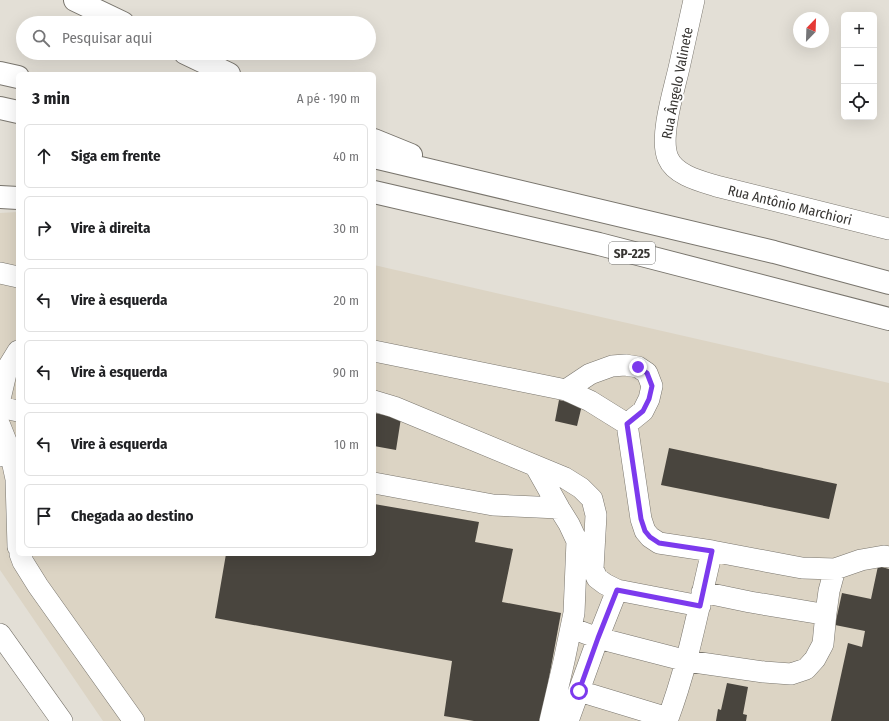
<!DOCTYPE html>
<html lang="pt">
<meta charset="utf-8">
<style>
:root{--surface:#fff;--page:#f2f2f2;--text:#202124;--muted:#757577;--line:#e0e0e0}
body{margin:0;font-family:"Fira Sans Condensed",sans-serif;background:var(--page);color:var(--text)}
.controls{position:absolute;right:12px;top:12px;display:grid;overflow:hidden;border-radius:6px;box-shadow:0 4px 16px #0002}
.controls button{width:36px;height:36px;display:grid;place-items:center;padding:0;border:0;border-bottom:1px solid var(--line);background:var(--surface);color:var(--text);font:20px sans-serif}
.compass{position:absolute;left:793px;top:12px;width:36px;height:36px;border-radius:50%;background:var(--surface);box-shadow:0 4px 16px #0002;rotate:23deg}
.stop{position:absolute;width:12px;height:12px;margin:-9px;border:3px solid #7c3aed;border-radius:50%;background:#fff}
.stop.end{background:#7c3aed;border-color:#fff;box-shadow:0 1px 4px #0008}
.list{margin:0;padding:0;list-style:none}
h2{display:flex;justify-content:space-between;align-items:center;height:52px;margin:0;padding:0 16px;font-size:17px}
h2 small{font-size:13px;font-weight:400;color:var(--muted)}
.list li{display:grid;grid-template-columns:26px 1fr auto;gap:12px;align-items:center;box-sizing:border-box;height:64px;margin:0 8px 8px;padding:0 8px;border:1px solid var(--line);border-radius:6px}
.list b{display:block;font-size:15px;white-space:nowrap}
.list em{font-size:13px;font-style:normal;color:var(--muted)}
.icon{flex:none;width:22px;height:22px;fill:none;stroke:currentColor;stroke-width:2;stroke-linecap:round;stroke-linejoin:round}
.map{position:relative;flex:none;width:889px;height:721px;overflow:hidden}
.search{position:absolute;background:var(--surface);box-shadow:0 4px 16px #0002;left:16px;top:16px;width:360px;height:44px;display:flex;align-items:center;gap:10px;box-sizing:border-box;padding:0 14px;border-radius:22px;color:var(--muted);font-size:15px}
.panel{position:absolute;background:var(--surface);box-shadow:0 4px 16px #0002;left:16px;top:72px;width:360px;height:484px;border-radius:6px}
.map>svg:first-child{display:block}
</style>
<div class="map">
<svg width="889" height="721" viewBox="0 0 889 721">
<rect width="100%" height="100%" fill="#e3dfd6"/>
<path fill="#dcd4c4" d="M18 212V554H374V265L889 383V721H103L0 570V213Z"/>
<path fill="#49453e" d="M559 400 582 405 577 426 555 421Z
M374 413 401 418 396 450 374 446Z
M669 448 837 484 829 519 661 485Z
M374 504 479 522 475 542 513 549 502 602 561 613 541 721H474L444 716 452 661 215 618 226 554H374Z
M878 566 889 569V721H831L848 643 862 647 865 631 835 625 842 593 871 599Z
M727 683 748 687 743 714 747 715 746 721H716L718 709 721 710Z"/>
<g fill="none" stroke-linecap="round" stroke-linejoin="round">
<defs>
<path id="minor" d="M694 0C689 23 684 46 679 68 674 90 659 138 668 158 675 175 700 181 716 186L889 229
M0 273 18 277
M374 351 566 390 590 374 612 366 625 365 638 367 647 373 652 386 649 399 643 411 627 424 641 519 645 531 650 537 659 543 712 551 802 568 835 569 861 560 884 556 889 557
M566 390 590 401 627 424
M0 399 7 369 18 351
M374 401 394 407 565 478 581 488 592 499 596 515 593 569 597 578 605 584 617 590 700 606
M0 407 18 411
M0 426 10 451
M0 456 10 451 16 479 18 547
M536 467 559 508
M374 483 493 505 559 508 569 524 577 541 574 613 564 661 550 721
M20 554 23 562 38 586 134 721
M702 592 750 602 816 613H826
M571 628 598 638 687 661 764 672 791 674 806 669 815 659 823 644 826 613 829 591 835 569
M0 634 62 721
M579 691 668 718
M568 721 598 638 617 590
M667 721C688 666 698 609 712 551"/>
<path id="highway" d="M75 0 123 23
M185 53 229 74
M0 73 18 77
M0 108 18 112
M374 140 411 155
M374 157 774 252 889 283
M374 192 599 244 889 319
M0 197 18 198"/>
</defs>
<use href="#minor" stroke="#79756d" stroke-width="22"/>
<use href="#highway" stroke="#79756d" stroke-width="24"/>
<use href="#minor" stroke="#fff" stroke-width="21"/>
<use href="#highway" stroke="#fff" stroke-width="22"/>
</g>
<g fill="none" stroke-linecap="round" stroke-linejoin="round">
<path stroke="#7c3aed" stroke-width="5" d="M579 691 598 638 617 590 700 606 712 551 659 543 650 537 645 531 641 519 627 424 643 411 649 399 652 386 647 373 638 367"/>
</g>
<g text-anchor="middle" stroke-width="4" stroke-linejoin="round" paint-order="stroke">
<rect fill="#fff" stroke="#737270" stroke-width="1" x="609" y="242" width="46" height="22" rx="3"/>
<g font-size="13" font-weight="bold" fill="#373532">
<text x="632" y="258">SP-225</text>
</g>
<g font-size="14" fill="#373532" stroke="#fff">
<text transform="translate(677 83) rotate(-79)" y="5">Rua Ângelo Valinete</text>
<text transform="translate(790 205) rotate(14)" y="5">Rua Antônio Marchiori</text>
</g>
</g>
</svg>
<div class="controls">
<button>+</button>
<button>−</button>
<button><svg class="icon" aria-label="locate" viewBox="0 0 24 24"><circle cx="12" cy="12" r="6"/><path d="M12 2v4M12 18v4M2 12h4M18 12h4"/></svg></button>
</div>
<svg class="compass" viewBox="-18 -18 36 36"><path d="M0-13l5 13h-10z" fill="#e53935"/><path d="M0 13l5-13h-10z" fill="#757577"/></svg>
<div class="stop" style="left:579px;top:691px"></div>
<div class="stop end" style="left:638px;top:367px"></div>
<div class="search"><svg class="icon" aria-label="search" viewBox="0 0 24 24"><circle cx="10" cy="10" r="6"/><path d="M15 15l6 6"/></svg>Pesquisar aqui</div>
<section class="panel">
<h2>3 min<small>A pé · 190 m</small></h2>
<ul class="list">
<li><svg class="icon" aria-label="ahead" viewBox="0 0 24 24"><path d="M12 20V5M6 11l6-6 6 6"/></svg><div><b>Siga em frente</b></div><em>40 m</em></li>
<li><svg class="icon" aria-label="right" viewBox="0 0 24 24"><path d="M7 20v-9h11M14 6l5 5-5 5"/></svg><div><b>Vire à direita</b></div><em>30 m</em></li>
<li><svg class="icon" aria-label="left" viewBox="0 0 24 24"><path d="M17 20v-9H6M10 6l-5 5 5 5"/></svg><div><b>Vire à esquerda</b></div><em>20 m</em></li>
<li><svg class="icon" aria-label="left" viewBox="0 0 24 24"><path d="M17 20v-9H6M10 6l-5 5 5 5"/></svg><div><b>Vire à esquerda</b></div><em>90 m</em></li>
<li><svg class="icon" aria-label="left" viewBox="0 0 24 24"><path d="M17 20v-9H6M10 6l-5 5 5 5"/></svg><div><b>Vire à esquerda</b></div><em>10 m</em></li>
<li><svg class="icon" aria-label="arrive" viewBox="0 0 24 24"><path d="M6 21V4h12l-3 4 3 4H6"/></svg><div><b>Chegada ao destino</b></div></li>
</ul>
</section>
</div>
